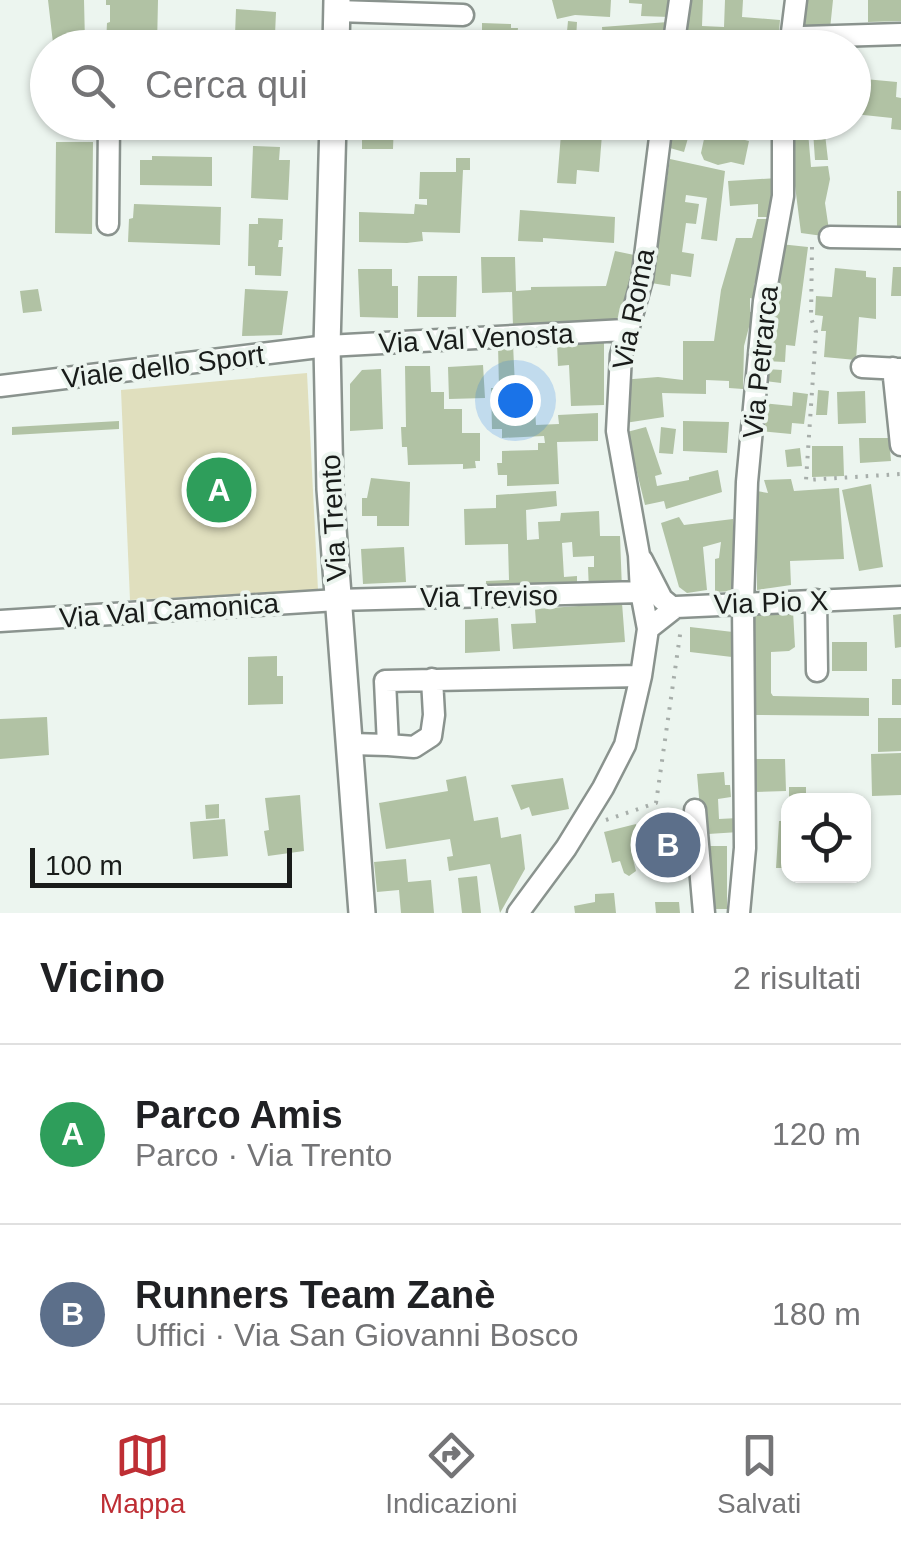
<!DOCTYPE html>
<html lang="it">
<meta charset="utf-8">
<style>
:root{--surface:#fff;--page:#f6f6f6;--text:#202124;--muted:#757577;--line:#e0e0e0;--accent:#be2e34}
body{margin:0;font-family:Helvetica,sans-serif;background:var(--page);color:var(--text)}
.controls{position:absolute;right:30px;bottom:30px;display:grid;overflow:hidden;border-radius:20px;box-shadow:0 2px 8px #0004}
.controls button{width:90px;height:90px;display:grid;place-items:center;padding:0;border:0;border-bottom:2px solid var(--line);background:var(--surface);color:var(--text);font:50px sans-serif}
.scale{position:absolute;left:30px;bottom:25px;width:262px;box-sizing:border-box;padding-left:10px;border:5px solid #191c1a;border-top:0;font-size:28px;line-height:35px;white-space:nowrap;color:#191c1a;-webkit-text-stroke:8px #ecf5ef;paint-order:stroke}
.you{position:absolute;left:515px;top:400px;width:35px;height:35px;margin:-25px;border:8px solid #fff;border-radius:50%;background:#1a73e8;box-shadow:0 0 0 15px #1a73e833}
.badge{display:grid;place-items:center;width:65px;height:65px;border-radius:50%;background:var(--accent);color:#fff;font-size:32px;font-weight:700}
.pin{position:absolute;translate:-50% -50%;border:5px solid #fff;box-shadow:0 2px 10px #0006}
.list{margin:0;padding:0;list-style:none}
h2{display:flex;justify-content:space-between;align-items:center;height:130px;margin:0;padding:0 40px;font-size:42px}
h2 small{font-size:32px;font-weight:400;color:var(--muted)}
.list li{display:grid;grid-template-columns:65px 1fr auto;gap:30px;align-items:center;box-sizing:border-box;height:180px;padding:0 40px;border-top:2px solid var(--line)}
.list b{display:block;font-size:38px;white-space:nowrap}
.list p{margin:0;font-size:32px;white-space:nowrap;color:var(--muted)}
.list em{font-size:32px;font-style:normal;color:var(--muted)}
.icon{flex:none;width:55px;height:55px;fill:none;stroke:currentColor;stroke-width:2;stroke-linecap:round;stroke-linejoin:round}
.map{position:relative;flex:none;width:901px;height:913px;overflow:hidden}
.search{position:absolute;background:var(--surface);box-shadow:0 2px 8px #0004;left:30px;right:30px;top:30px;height:110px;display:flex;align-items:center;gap:25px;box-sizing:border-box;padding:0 35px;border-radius:55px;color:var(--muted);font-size:38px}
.sheet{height:490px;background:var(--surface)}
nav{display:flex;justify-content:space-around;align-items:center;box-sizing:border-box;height:140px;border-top:2px solid var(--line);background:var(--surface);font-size:28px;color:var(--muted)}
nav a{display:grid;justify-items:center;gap:5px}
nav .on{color:var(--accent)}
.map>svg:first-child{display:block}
</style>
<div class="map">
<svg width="901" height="913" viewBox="0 0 901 913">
<rect width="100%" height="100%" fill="#ecf5ef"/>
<path fill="#e0dfbe" d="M307 373 318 590 130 600 121 390Z"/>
<path fill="#b1c2a4" d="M48 0H84L85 42 53 43Z
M106 0H158L157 46 106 43 107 23 110 22V5H106Z
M552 0H611L610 17 575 15 557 19Z
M629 0H669V17L641 16 642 4 629 3Z
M685 0H703L702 26 724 27 725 0H743L742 17 780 20 778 44 714 39 683 32Z
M802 0H833L830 29 800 26Z
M868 0H901V21L868 22Z
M236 9 276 12 275 35 300 33 299 48H249V33L235 35Z
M568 21 577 22 576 40 601 42 600 48H575V42H566Z
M668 22 664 40 603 43 602 27Z
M482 23 511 24V28H518L516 48H482Z
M371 41 407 44 406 48H370Z
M854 78 897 82 896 97 901 98V130L891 129 892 118 854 114Z
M362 122H394L393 149H362Z
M569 122H603L599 172 577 170 576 184 557 183 561 134H568Z
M700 122H745L741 139 749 141 744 165 731 162 718 165 704 160 701 153 704 139 697 137Z
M788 131 808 132 811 167 828 166 830 179 825 203 830 237 801 233Z
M813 131 825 134 828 160H815Z
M673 135 688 138 684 152 670 148Z
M56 142H93L92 234 55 233Z
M253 146 280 147 279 160H290L288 200 251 198Z
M152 156 212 157V186L140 185V160H152Z
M456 158H470V170H463L460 233 422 232 423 241 407 243 359 242V212L414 214 415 204 427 205V199H419L420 172H456Z
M670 159 725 171 717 241 701 239 707 198 686 195 685 202 699 204 696 224 686 223 682 252 694 254 691 277 671 274 670 286 651 283Z
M778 178 775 217H758V204L730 206 728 181Z
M897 191H901V228H897Z
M134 204 221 207 220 245 128 242 129 219 133 218Z
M520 210 615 217 614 243 543 238V242L518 241Z
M258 218 283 219 282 240H279L278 247H283L281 276 255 275V266H248L249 224H258Z
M757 219H772L768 247 754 285V299L750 298V312H756V327H749L744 346 743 389 729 388V381L706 380V394L662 393 664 417 625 423 621 380 658 377 683 380V341H714L721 290 736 238H752Z
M780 244 808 247 795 346 786 345 785 362 765 361Z
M615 251 639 256 616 325 513 327 512 292 482 293 481 257H515L516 291 531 290V287L606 286Z
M893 267H901V296H891Z
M835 268 866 271V277L876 278V319L859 317 856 360 824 357 826 331H821L823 316 815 315 816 296 832 297Z
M358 269H392V286H398V318L360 317Z
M418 276H457L456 317H417Z
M38 289 42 311 23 313 20 291Z
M245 289 288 291 282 335 242 336Z
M604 341V405L571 406 569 365 558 366 557 343Z
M513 344 515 386 528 385 529 409H535L536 425 559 424 558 415 598 413V441L557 442 559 484 507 486V475H498L497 463H502V451L538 450V443H545L544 436 502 438V429H492L491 388H499L498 345Z
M483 365 485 398 449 399 448 367Z
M405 366H430L431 392H444V409H462V433H480V461H475L476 468 463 469V464L408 465 407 447H402L401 427H406Z
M381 369 383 429 350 431V384L362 370Z
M766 369 782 370 781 383 765 381Z
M818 390 829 391 827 415H816Z
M865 391 866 423 838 424 837 392Z
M793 392 808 394 804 424 792 423 791 434 759 431 761 403 792 406Z
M119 421V429L12 435V427Z
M683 421 729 422 727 453 683 451Z
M646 427 662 474 655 476 657 486 689 480V477L718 470 722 492 666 509 664 501 645 505 627 432Z
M661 427 676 429 673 454 659 453Z
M859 438H889L891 461 860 463Z
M812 446H843L844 476 812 477Z
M800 448 802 466 787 467 785 450Z
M371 478 410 482 409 526H377V516H362V498H367Z
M791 479 794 491 839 488 844 559 790 561 791 585 757 590V491L768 493 764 480Z
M871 484 883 567 859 571 842 490Z
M556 491 557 506 526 510 527 540 539 539 538 522 560 521 561 513 599 511 600 536H620L622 590 589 591 588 567H594V556L573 557 572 542 562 543 564 577 577 576V590L486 593V581L509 580 508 544 465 545 464 509 496 508V495Z
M679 517 684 525 733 519 734 591 715 592V559L719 558 721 542 703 547 707 590 687 593 679 587 661 523Z
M404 547 406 582 363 584 361 549Z
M622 603 625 642 513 649 511 624 536 623 535 609Z
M793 611 795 647 789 651 771 652V693L773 696 869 698V716L754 715 750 644 754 612Z
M901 614V647L895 648 893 615Z
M498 618 500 651 465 653V620Z
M690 627 733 632 732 657 690 652Z
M832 642H867V671H832Z
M277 656V676H283V704L248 705V657Z
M892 679H901V705H892Z
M47 717 49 755 0 759V719Z
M878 718H901V751L878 752Z
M901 753V795L872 796 871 754Z
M754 759H785L786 791 754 792Z
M724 772 725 785H730L731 797 718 799 719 819 738 818 739 832 708 834 707 820H701L697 774Z
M466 776 474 821 498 817 501 838 521 834 525 869 500 913 490 864 449 871 447 857 453 856 450 839 386 849 379 803 448 791 446 780Z
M563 778 569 809 532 816 529 807 521 810 511 785Z
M789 787H806V800H789Z
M300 795 304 851 268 856 264 831 269 830 265 798Z
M219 804V818L206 819 205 805Z
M690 816 691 844H681L682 862H663L662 844H649L647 818Z
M225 819 228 856 193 859 190 822Z
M779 821H788V868H776Z
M636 824 644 857 633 859 636 871 629 876 624 873 620 861 612 863 604 832Z
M705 846H727V909H705Z
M406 859 408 882 431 880 434 913H401L399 890 377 892 374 862Z
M477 876 481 913H462L458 878Z
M614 893 616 913H575L574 906 595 902V894Z
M655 902H679L680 913H656Z"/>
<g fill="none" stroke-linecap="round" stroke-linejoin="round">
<defs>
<path id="minor" d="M337 11 463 15
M674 40 720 48
M673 48 680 0
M788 48 803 37 901 34
M790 48 796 0
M108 224 109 122
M830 237 901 238
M862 367 901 369
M893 368 901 445
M0 386 327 346 625 330
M642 560 662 599 673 608
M816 600 817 671
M0 621 337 600 641 592
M648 629 676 607 901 597
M432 679 434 715 431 736 414 747 388 745 385 681 641 676
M351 744 388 745
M695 810 704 913
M518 913 566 848 603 788 625 745 641 676 648 629 641 592 639 555 617 431 621 355 642 280 662 122
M739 913 745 848 743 602 747 482 764 301 783 196V122"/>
<path id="tertiary" d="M336 48 337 0
M333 122 327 346 330 489 362 913"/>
</defs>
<use href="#minor" stroke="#8a938e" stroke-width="25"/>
<use href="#tertiary" stroke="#8a938e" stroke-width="30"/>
<path stroke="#a7aeaa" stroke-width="4" stroke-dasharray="2.5 8" stroke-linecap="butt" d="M812 247 811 318 816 332 806 480 901 474
M606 820 656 803 681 628"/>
<use href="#minor" stroke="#fff" stroke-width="20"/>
<use href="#tertiary" stroke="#fff" stroke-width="25"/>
</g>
<g text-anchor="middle" stroke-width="8" stroke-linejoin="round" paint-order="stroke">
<g font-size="28" fill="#191c1a" stroke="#ecf5ef">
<text transform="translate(633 309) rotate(-79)" y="10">Via Roma</text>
<text transform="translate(476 338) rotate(-3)" y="10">Via Val Venosta</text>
<text transform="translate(760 362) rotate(-84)" y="10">Via Petrarca</text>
<text transform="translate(163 366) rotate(-7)" y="10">Viale dello Sport</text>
<text transform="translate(333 518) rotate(-93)" y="10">Via Trento</text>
<text transform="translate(489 596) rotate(-1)" y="10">Via Treviso</text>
<text transform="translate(771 602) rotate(-2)" y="10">Via Pio X</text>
<text transform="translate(169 610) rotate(-4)" y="10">Via Val Camonica</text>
</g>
</g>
</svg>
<div class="controls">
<button><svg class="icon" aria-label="locate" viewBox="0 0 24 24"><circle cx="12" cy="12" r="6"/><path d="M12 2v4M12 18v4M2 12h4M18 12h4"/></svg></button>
</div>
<div class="scale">100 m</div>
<div class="you"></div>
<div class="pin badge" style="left:219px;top:490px;background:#2e9e5b">A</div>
<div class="pin badge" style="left:668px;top:845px;background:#5c6f8a">B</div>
<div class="search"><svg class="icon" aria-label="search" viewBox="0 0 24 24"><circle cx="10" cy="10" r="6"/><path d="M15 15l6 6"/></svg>Cerca qui</div>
</div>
<section class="sheet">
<h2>Vicino<small>2 risultati</small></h2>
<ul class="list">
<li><span class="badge" style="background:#2e9e5b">A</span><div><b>Parco Amis</b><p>Parco · Via Trento</p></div><em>120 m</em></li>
<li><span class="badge" style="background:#5c6f8a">B</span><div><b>Runners Team Zanè</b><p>Uffici · Via San Giovanni Bosco</p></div><em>180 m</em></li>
</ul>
</section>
<nav>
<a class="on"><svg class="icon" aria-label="map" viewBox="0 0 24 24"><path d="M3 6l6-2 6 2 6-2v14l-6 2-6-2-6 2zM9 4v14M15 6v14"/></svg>Mappa</a>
<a><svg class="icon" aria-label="directions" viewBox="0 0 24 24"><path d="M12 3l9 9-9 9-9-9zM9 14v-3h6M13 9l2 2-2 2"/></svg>Indicazioni</a>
<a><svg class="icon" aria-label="saved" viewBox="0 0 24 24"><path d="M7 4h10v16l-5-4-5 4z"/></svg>Salvati</a>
</nav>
